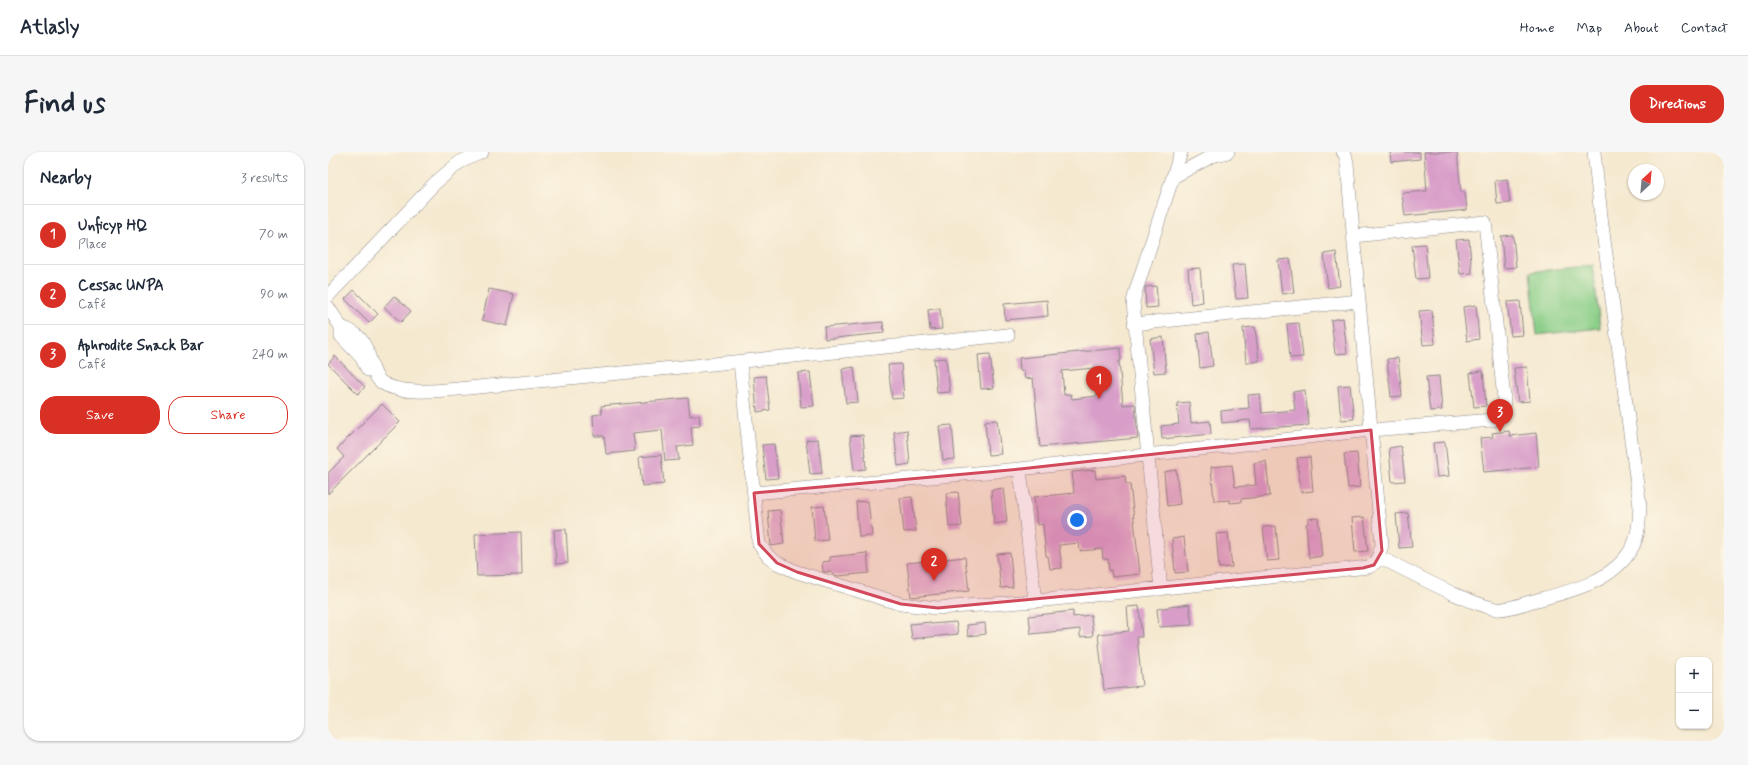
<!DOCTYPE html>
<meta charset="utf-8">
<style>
:root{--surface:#fff;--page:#f6f6f7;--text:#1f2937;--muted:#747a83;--line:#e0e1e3;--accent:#d93025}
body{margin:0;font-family:Mynerve,sans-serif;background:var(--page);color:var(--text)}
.controls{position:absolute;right:12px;bottom:12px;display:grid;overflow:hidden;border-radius:8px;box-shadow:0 1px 3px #0004}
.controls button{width:36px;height:36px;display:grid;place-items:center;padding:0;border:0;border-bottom:1px solid var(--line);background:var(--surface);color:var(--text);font:20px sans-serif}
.compass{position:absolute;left:1300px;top:12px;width:36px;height:36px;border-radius:50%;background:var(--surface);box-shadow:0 1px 3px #0004;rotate:26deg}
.you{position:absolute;left:749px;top:368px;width:14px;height:14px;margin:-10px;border:3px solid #fff;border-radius:50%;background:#1a73e8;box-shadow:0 0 0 6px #1a73e833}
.badge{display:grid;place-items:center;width:26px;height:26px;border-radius:50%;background:var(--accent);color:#fff;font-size:13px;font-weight:700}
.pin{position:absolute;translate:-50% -33px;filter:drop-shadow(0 1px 2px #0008)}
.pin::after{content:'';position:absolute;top:21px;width:14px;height:12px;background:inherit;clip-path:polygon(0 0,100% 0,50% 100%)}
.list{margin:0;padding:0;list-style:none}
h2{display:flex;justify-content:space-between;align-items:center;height:52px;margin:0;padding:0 16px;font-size:17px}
h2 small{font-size:13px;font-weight:400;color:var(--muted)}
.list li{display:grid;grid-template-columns:26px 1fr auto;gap:12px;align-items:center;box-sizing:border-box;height:60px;padding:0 16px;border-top:1px solid var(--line)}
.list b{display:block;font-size:15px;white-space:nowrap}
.list p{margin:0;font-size:13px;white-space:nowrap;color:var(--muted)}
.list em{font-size:13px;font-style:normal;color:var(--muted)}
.actions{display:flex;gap:8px;padding:12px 16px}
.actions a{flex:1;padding:9px 0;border:1px solid var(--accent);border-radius:16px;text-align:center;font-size:14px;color:var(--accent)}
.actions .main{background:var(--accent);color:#fff}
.map{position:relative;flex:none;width:1396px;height:589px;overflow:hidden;border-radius:16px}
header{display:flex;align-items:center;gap:24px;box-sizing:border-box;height:56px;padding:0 20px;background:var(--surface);border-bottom:1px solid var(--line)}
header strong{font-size:19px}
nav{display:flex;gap:22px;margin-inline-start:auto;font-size:14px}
.intro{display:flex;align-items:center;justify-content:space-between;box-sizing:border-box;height:96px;padding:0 24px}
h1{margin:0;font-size:28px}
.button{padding:10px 18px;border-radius:16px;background:var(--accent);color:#fff;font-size:14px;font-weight:700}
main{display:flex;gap:24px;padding:0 24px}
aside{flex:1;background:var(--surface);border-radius:16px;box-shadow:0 1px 3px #0004}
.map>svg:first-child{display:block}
</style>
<header>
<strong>Atlasly</strong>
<nav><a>Home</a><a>Map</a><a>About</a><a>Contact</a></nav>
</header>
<div class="intro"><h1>Find us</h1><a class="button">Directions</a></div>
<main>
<aside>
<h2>Nearby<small>3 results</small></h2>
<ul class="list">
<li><span class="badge">1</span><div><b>Unficyp HQ</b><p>Place</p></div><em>70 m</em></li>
<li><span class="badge">2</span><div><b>Cessac UNPA</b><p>Café</p></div><em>90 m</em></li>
<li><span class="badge">3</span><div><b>Aphrodite Snack Bar</b><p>Café</p></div><em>240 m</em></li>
</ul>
<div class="actions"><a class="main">Save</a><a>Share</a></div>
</aside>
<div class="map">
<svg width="1396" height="589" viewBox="0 0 1396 589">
<rect width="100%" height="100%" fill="#fcf5e5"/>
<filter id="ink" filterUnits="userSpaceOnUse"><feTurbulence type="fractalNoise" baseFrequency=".025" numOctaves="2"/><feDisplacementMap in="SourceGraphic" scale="8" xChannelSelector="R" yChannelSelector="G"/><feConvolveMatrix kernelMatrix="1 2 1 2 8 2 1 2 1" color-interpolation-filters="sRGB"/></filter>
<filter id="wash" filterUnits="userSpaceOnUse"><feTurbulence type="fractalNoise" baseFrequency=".012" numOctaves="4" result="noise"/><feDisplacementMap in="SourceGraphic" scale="16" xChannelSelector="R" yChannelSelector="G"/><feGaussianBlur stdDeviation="0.9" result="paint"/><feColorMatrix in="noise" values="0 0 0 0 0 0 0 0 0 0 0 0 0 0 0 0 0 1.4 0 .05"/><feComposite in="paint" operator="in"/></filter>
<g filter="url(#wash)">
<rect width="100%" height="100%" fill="#f5e9d0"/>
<path fill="#8bcf89" stroke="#567862" d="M1265 113 1272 176 1209 183 1202 120Z"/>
<g id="blocks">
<path fill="#d89dc9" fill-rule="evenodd" d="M1062 0H1092V7L1063 10Z
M1096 0H1129L1133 40H1137L1139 58 1077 64 1074 41 1099 39Z
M1179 27 1182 51 1169 52 1167 29Z
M1185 83 1188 115 1176 116 1173 84Z
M1141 87 1144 121 1132 122 1128 88Z
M1097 92 1100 126 1088 127 1084 93Z
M1008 100 1012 134 1000 136 996 102Z
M962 107 966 141 954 142 950 108Z
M917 112 920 146 908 147 904 113Z
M872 116 875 150 863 152 860 117Z
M828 134 830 155 818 156 817 135Z
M161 137 186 142 179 174 154 168Z
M26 138 50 162 41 171 17 147Z
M66 144 83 159 73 170 56 155Z
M719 148 720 164 677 168 676 152Z
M1192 149 1195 183 1183 184 1179 150Z
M1148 153 1151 187 1139 189 1135 155Z
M612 156 614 177 602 178 600 158Z
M1104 158 1107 192 1095 193 1091 159Z
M1015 166 1019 201 1007 202 1003 168Z
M555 170 556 181 497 187 496 175Z
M971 171 975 205 962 206 959 172Z
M927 175 931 209 918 211 915 176Z
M881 180 885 214 872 216 869 182Z
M835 185 838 220 826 221 822 187Z
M792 196 793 209H791L795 253 807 252 810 286 712 295 705 226 697 227 696 219H692L691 206ZM766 216 769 244 744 247 743 242 736 243 734 219Z
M662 202 666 236 653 237 650 203Z
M7 204 37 235 30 242 0 212Z
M618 206 622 240 609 241 606 207Z
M1070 206 1074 244 1063 245 1059 207Z
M573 212 576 246 564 247 560 213Z
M526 215 530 250 518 251 514 217Z
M1199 215 1202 249 1190 250 1186 216Z
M1155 219 1158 254 1146 255 1142 221Z
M482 220 486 254 473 255 470 221Z
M438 224 442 258 429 260 426 225Z
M1111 224 1114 258 1102 259 1098 225Z
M1022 233 1026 267 1013 268 1010 234Z
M977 238 981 273 923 277 922 268 894 271 893 259 921 256 920 243 932 242 934 261 967 258 965 240Z
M360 246 362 264 371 263 372 274 363 275 365 293 349 295 351 308 337 309 334 278 305 281 307 299 289 301 278 302 276 284H266L265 263 274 262 273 254Z
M861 250 863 271 882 269 883 282 834 287 833 274 851 272 849 251Z
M54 252 72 270 0 342V321L16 305 9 297Z
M669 268 673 302 660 303 657 269Z
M624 273 627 307 615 308 611 274Z
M579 278 582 312 570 314 566 280Z
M1181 279 1182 284 1208 281 1211 315 1156 320 1152 286 1165 285 1164 281Z
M535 283 538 317 526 318 522 284Z
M490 287 494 321 482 322 478 288Z
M1117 290 1121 324 1109 325 1105 291Z
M446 292 450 326 438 327 434 293Z
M1073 294 1077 329 1064 330 1061 296Z
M1029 301 1032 335 1020 336 1016 302Z
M333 303 336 332 314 334 311 305Z
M982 305 985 339 973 340 969 306Z
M938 309 942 344 913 347V350L902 351V348L886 349 883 315 904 313 907 335 928 333 926 311Z
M767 318 768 327 797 324 798 332H802L812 422 784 425 783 418 781 419 780 407H775L774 397 752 399 751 391 731 393 734 416 722 417 720 404H718L715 372 709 373 706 345 746 341 744 320Z
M848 318 852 352 839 354 836 320Z
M675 336 679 370 666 372 663 338Z
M630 340 634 374 621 375 618 341Z
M584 345 588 379 576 380 572 346Z
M540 349 544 384 531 385 528 350Z
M496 354 500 388 487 389 484 355Z
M452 358 456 392 443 394 440 359Z
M1080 361 1084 395 1071 396 1068 362Z
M1036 365 1040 399 1027 400 1024 366Z
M990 366 994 404 981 406 978 372 980 371V367Z
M948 374 951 408 939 409 935 375Z
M238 377 240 411 228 412 226 378Z
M193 380 194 423 149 424 147 382Z
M900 381 904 415 891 416 888 382Z
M856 385 860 420 847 421 844 387Z
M539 401 541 421 510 424 504 422V420H495L494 410 502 409V405Z
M682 401 685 435 673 436 669 402Z
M637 405 641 439 583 445 579 411Z
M861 452 864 473 831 475 829 457Z
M811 454 814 485H809L814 534 776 538 770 482 801 479 799 455Z
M745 459V465L763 463 765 484 752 485V477L703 482 701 464Z
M603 470V472L628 470 630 482 584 487 582 472Z
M657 471 658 482 640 484 639 473Z"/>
</g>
</g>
<g filter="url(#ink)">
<use href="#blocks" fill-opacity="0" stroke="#8c8686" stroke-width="1"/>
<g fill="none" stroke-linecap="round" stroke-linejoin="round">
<defs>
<path id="minor" d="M845 25 884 4 900 0
M0 144 107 31 132 10 154 0
M0 155 13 175V184L33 205 40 218
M806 172 1031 149
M13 175C35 182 38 194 44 214 46 220 48 226 53 230 71 243 108 239 130 237L680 183
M412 210 431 392 440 404 449 411 469 420 573 452 610 456 707 449 1041 415 1049 409 1054 393 1031 149 1019 11 1017 2 1015 0
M692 317 707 449
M426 341 692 317 1043 278 1165 268C1174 264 1176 255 1176 246L1157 70 1026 84
M1051 405C1087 422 1131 448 1168 457 1177 459 1200 450 1209 448 1244 439 1287 429 1305 394 1311 383 1311 368 1312 355L1274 73 1266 0
M833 437 805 150 808 138 853 0"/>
</defs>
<use href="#minor" stroke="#8c8686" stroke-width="14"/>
<use href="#minor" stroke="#fff" stroke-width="13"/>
</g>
</g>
<path fill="#d1495b" fill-opacity="0.2" stroke="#d1495b" stroke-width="3" stroke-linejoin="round" d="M1043 278 1054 399 1046 413 1035 416 610 456 573 452 469 420 449 411 431 392 426 341 692 317Z"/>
</svg>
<div class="controls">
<button>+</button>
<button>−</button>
</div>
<svg class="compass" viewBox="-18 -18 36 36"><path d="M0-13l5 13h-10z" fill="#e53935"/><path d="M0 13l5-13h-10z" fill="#747a83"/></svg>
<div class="you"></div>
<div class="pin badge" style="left:771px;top:247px">1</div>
<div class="pin badge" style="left:606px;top:429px">2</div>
<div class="pin badge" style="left:1172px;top:280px">3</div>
</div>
</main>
